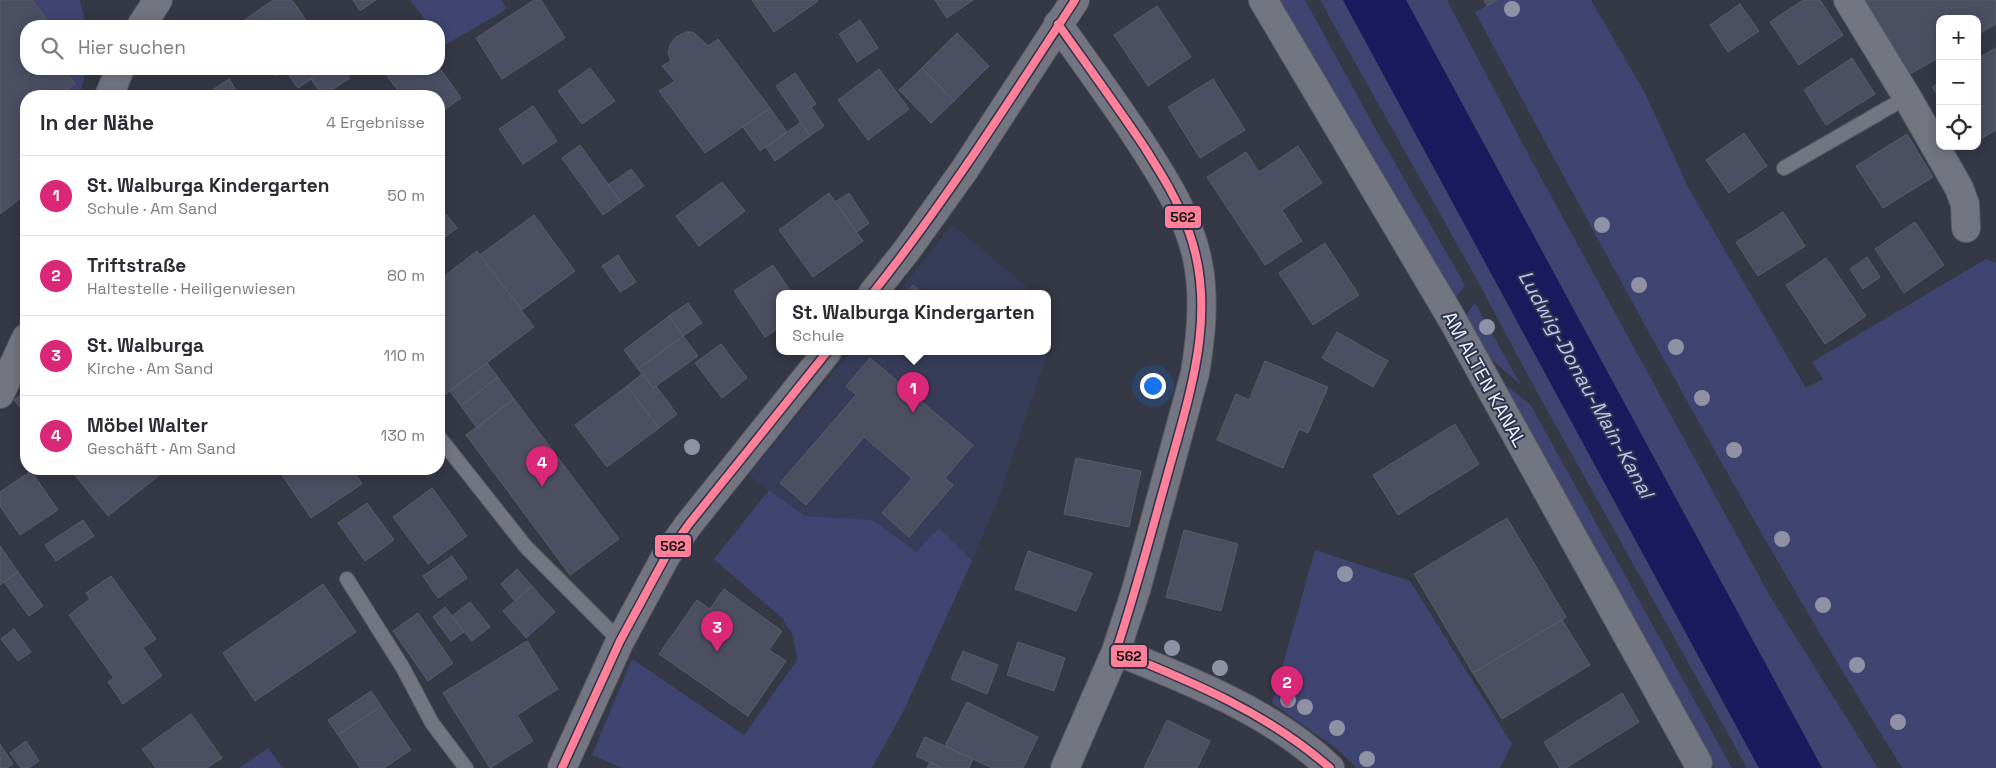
<!DOCTYPE html>
<html lang="de">
<meta charset="utf-8">
<style>
:root{--surface:#fff;--page:#f2f2f3;--text:#2b2b33;--muted:#7c7c81;--line:#e1e1e2;--accent:#db2777}
body{margin:0;font-family:"Space Grotesk",sans-serif;background:var(--page);color:var(--text)}
.controls{position:absolute;right:15px;top:15px;display:grid;overflow:hidden;border-radius:10px;box-shadow:0 2px 12px #0003}
.controls button{width:45px;height:45px;display:grid;place-items:center;padding:0;border:0;border-bottom:1px solid var(--line);background:var(--surface);color:var(--text);font:25px sans-serif}
.you{position:absolute;left:1152px;top:385px;width:18px;height:18px;margin:-12px;border:4px solid #fff;border-radius:50%;background:#1a73e8;box-shadow:0 0 0 8px #1a73e833}
.badge{display:grid;place-items:center;width:32px;height:32px;border-radius:50%;background:var(--accent);color:#fff;font-size:16px;font-weight:700}
.pin{position:absolute;translate:-50% -41px;filter:drop-shadow(0 1px 2px #0008)}
.pin::after{content:'';position:absolute;top:26px;width:18px;height:15px;background:inherit;clip-path:polygon(0 0,100% 0,50% 100%)}
.popup{position:absolute;left:776px;top:290px;width:275px;height:65px;box-sizing:border-box;display:grid;place-content:center;border-radius:10px;background:var(--surface);filter:drop-shadow(0 1px 4px #0005);font-size:16px;white-space:nowrap;color:var(--muted)}
.popup b{font-size:19px;color:var(--text)}
.popup::after{content:'';position:absolute;left:50%;top:100%;margin-left:-10px;border:10px solid transparent;border-top-color:var(--surface)}
.list{margin:0;padding:0;list-style:none}
h2{display:flex;justify-content:space-between;align-items:center;height:65px;margin:0;padding:0 20px;font-size:21px}
h2 small{font-size:16px;font-weight:400;color:var(--muted)}
.list li{display:grid;grid-template-columns:32px 1fr auto;gap:15px;align-items:center;box-sizing:border-box;height:80px;padding:0 20px;border-top:1px solid var(--line)}
.list b{display:block;font-size:19px;white-space:nowrap}
.list p{margin:0;font-size:16px;white-space:nowrap;color:var(--muted)}
.list em{font-size:16px;font-style:normal;color:var(--muted)}
.icon{flex:none;width:28px;height:28px;fill:none;stroke:currentColor;stroke-width:2;stroke-linecap:round;stroke-linejoin:round}
.map{position:relative;flex:none;width:1996px;height:768px;overflow:hidden}
.search{position:absolute;background:var(--surface);box-shadow:0 2px 12px #0003;left:20px;top:20px;width:425px;height:55px;display:flex;align-items:center;gap:12px;box-sizing:border-box;padding:0 18px;border-radius:20px;color:var(--muted);font-size:19px}
.panel{position:absolute;background:var(--surface);box-shadow:0 2px 12px #0003;left:20px;top:90px;width:425px;height:385px;border-radius:20px}
.map>svg:first-child{display:block}
</style>
<div class="map">
<svg width="1996" height="768" viewBox="0 0 1996 768">
<rect width="100%" height="100%" fill="#353845"/>
<path fill="#373c59" d="M952 224 1033 292V294H897Z
M1047 347 1048 351 998 500 972 561 939 528 916 553 873 520 805 516 748 475 850 352H1047Z"/>
<path fill="#3f4570" d="M32 0H80L86 26H52Z
M410 0H501L507 9 445 45 439 37V26H430Z
M1275 0H1305L1375 128 1465 285 1452 303Z
M1320 0H1343L1759 768H1747L1532 383 1476 278Z
M1406 0H1447L1527 152 1770 596 1878 768H1822Z
M1497 0H1591L1645 93 1689 189 1806 388 1823 379 1812 362 1986 259 1996 263V768H1902C1871 717 1839 667 1809 615 1693 417 1584 214 1475 12Z
M64 69H87L79 96H59L75 84Z
M1475 303 1521 385 1478 348 1462 320Z
M1496 378 1530 404 1732 768H1714Z
M769 490 805 516 873 520 916 552 939 528 972 561 904 710 872 768H622L592 755 632 659 744 735 797 660 793 635 782 618 714 559Z
M1315 550 1410 581 1512 744 1500 768H1357L1337 749 1272 703Z
M268 748 283 768H239Z"/>
<path fill="#1c1a5e" d="M1343 0H1406L1822 768H1759Z"/>
<path fill="#4c4f62" stroke="#5a5d68" d="M0 0H32L52 26H26V69H64L75 84 59 96H26V120L22 123 26 128V194L0 214Z
M273 0H292L310 26H241L239 24Z
M353 0H376L360 11Z
M534 0H541L565 38 502 79 476 38Z
M752 0H817L818 1 774 32Z
M935 0H973L947 18Z
M1484 0H1497L1487 6Z
M1803 0H1820L1843 35 1799 65 1770 22Z
M1865 0H1996V24L1977 35V19H1940V57L1910 74Z
M1740 4 1759 31 1728 52 1710 25Z
M1157 6 1191 57 1148 86 1114 35Z
M860 20 878 48 857 62 839 34Z
M686 32H693L708 46 718 39 770 108 705 153 659 91 675 81 662 66 671 61 668 53 670 45 676 37Z
M957 33 989 66 954 101 922 68Z
M1996 48V130L1977 141V59Z
M1852 58 1875 94 1826 125 1804 90Z
M439 67 461 98 439 114V96H402L382 69H439Z
M590 68 615 101 582 124 558 91Z
M922 68 954 101 931 123 899 90Z
M271 69H286L276 76Z
M286 69H326L298 88 285 70Z
M326 69H344L350 78 323 96 311 79Z
M879 69 909 109 868 140 838 100Z
M795 73 816 104 811 107 824 126 810 136 776 86Z
M229 79 240 96H203Z
M1213 79 1245 130 1200 158 1168 107Z
M1940 82V99L1932 87Z
M533 106 557 141 523 164 499 129Z
M770 108 787 132 760 151 743 127Z
M801 122 810 136 775 161 766 147Z
M1744 133 1767 166 1729 193 1706 160Z
M1907 134 1933 177 1883 208 1856 166Z
M580 145 621 202 603 215 562 158Z
M1298 146 1322 183 1282 210 1302 241 1265 265 1207 177 1246 152 1259 172Z
M631 169 644 186 621 202 608 185Z
M722 182 745 211 699 246 676 216Z
M829 193 863 241 813 277 779 230Z
M849 193 869 223 857 232 835 202Z
M1783 212 1805 246 1758 276 1736 242Z
M446 214 457 228 439 242V220Z
M534 215 575 271 522 310 480 255Z
M1915 222 1944 265 1904 293 1875 249Z
M1325 243 1359 295 1313 325 1279 273Z
M477 251 534 327 439 399V280Z
M618 255 636 282 620 292 602 266Z
M1867 257 1880 277 1863 289 1850 269Z
M1826 258 1866 316 1825 344 1786 285Z
M773 265 792 294H779V328L765 337 734 291Z
M913 285 924 294H905Z
M688 303 702 323 683 336 669 316Z
M669 316 683 336 638 369 624 350Z
M1337 332 1388 361 1373 387 1322 358Z
M683 336 698 356 653 388 638 369Z
M721 344 747 378 722 398 695 363Z
M870 358 973 445 945 478 953 485 909 537 882 513 912 478 864 437 806 505 780 483 856 395 846 386Z
M1265 361 1328 387 1308 433 1299 429 1283 468 1217 440 1236 394 1249 400Z
M487 363 498 377 461 406 450 391Z
M642 374 653 388 656 386 677 414 659 428 627 386Z
M498 377 514 399 477 428 461 406Z
M627 386 659 428 607 467 575 425Z
M26 391V415L14 400Z
M514 399 619 539 570 575 466 435Z
M1455 424 1479 464 1398 515 1373 475Z
M1076 458 1141 471 1129 527 1064 514Z
M70 469H161L163 472 108 516Z
M278 469H352L362 484 311 518Z
M31 471 58 510 20 535 0 506V492Z
M432 488 467 536 428 564 393 517Z
M367 503 394 540 365 561 338 523Z
M1507 518 1566 617 1473 673 1414 574Z
M83 520 94 536 56 561 45 545Z
M1184 530 1238 544 1221 611 1166 597Z
M0 546 18 572 0 585Z
M1028 551 1092 573 1076 611 1015 589Z
M452 556 467 578 438 598 423 576Z
M517 569 532 586 515 601 501 584Z
M18 572 43 606 29 616 4 582Z
M111 576 156 639 143 648 162 676 123 704 108 682 114 678 69 615 90 599 86 593Z
M323 584 356 632 255 701 223 653Z
M532 586 555 612 526 638 503 611Z
M724 589 782 631 769 650 786 661 748 716 659 654 697 600 710 609Z
M470 602 490 627 472 641 452 616Z
M445 607 464 632 451 641 433 617Z
M418 613 453 663 428 681 393 631Z
M1562 620 1590 665 1502 719 1473 673Z
M14 629 31 652 18 661 1 639Z
M527 641 558 689 517 715 533 741 490 768 443 693Z
M1018 642 1065 658 1054 691 1007 675Z
M963 651 998 665 987 694 951 679Z
M371 691 381 706 338 735 328 720Z
M1622 693 1639 722 1566 768H1560L1544 742Z
M967 702 1038 737 1023 768H992L945 746Z
M381 706 411 750 384 768H360L338 735Z
M191 714 222 758 207 768H156L142 749Z
M1167 720 1210 741 1197 768H1144Z
M925 737 973 759 969 768H942L916 756Z
M26 741 39 761 29 768H21L10 753Z
M0 744 13 764 7 768H0Z
M930 762 942 768H927Z"/>
<g fill="none" stroke-linecap="round" stroke-linejoin="round">
<defs>
<path id="service" d="M1784 168 1907 97
M439 437 526 547 620 641
M347 579 403 668 432 723 466 768"/>
<path id="minor" d="M1263 0 1452 319 1698 763
M1848 0 1907 97 1959 188 1965 204 1966 228
M1058 24C1086 64 1115 103 1141 143 1165 180 1190 219 1198 263 1205 299 1201 337 1195 373L1136 590 1116 651 1065 768
M141 26 158 0
M109 96 120 69
M872 294 907 250 965 169 1075 0
M0 394 26 338
M1116 651C1189 680 1273 713 1330 768
M562 768 620 641 666 556 689 524 827 352"/>
</defs>
<use href="#service" stroke="#555762" stroke-width="16"/>
<use href="#minor" stroke="#555762" stroke-width="30"/>
<use href="#service" stroke="#737580" stroke-width="14"/>
<use href="#minor" stroke="#737580" stroke-width="28"/>
<defs>
<path id="bus-1" d="M1058 24C1087 65 1117 106 1145 148 1162 175 1179 202 1189 232 1219 315 1188 399 1166 480 1150 537 1135 594 1116 651 1193 682 1267 713 1330 768
M872 294C946 201 1010 100 1075 0
M562 768 620 641 666 556 689 524 827 352"/>
</defs>
<use href="#bus-1" stroke="#2e334c" stroke-width="11"/>
<use href="#bus-1" stroke="#ff8098" stroke-width="8"/>
</g>
<g fill="#8f92a5">
<circle cx="1512" cy="9" r="8"/>
<circle cx="1602" cy="225" r="8"/>
<circle cx="1639" cy="285" r="8"/>
<circle cx="1487" cy="327" r="8"/>
<circle cx="1676" cy="347" r="8"/>
<circle cx="1702" cy="398" r="8"/>
<circle cx="692" cy="447" r="8"/>
<circle cx="1734" cy="450" r="8"/>
<circle cx="1782" cy="539" r="8"/>
<circle cx="1345" cy="574" r="8"/>
<circle cx="1823" cy="605" r="8"/>
<circle cx="1172" cy="648" r="8"/>
<circle cx="1857" cy="665" r="8"/>
<circle cx="1220" cy="668" r="8"/>
<circle cx="1288" cy="700" r="8"/>
<circle cx="1305" cy="707" r="8"/>
<circle cx="1898" cy="722" r="8"/>
<circle cx="1337" cy="728" r="8"/>
<circle cx="1367" cy="759" r="8"/>
</g>
<g text-anchor="middle" stroke-width="4" stroke-linejoin="round" paint-order="stroke">
<g font-size="19" fill="#eff2ff" stroke="#2e334c">
<text transform="translate(1485 379) rotate(61)" y="7">AM ALTEN KANAL</text>
</g>
<g font-size="20" font-style="italic" fill="#bcc5f1" stroke="#2e334c">
<text transform="translate(1586 384) rotate(61)" y="7">Ludwig-Donau-Main-Kanal</text>
</g>
</g>
<g stroke="#2e334c" stroke-width="2">
<rect x="1164" y="205" width="38" height="24" rx="5" fill="#ff8098"/>
<rect x="654" y="534" width="38" height="24" rx="5" fill="#ff8098"/>
<rect x="1110" y="644" width="38" height="24" rx="5" fill="#ff8098"/>
</g>
<g font-size="14" text-anchor="middle" font-weight="bold" fill="#111">
<text x="1183" y="222">562</text>
<text x="673" y="551">562</text>
<text x="1129" y="661">562</text>
</g>
</svg>
<div class="controls">
<button>+</button>
<button>−</button>
<button><svg class="icon" aria-label="locate" viewBox="0 0 24 24"><circle cx="12" cy="12" r="6"/><path d="M12 2v4M12 18v4M2 12h4M18 12h4"/></svg></button>
</div>
<div class="you"></div>
<div class="pin badge" style="left:913px;top:413px">1</div>
<div class="popup"><b>St. Walburga Kindergarten</b>Schule</div>
<div class="pin badge" style="left:1287px;top:707px">2</div>
<div class="pin badge" style="left:717px;top:652px">3</div>
<div class="pin badge" style="left:542px;top:487px">4</div>
<div class="search"><svg class="icon" aria-label="search" viewBox="0 0 24 24"><circle cx="10" cy="10" r="6"/><path d="M15 15l6 6"/></svg>Hier suchen</div>
<section class="panel">
<h2>In der Nähe<small>4 Ergebnisse</small></h2>
<ul class="list">
<li><span class="badge">1</span><div><b>St. Walburga Kindergarten</b><p>Schule · Am Sand</p></div><em>50 m</em></li>
<li><span class="badge">2</span><div><b>Triftstraße</b><p>Haltestelle · Heiligenwiesen</p></div><em>80 m</em></li>
<li><span class="badge">3</span><div><b>St. Walburga</b><p>Kirche · Am Sand</p></div><em>110 m</em></li>
<li><span class="badge">4</span><div><b>Möbel Walter</b><p>Geschäft · Am Sand</p></div><em>130 m</em></li>
</ul>
</section>
</div>
